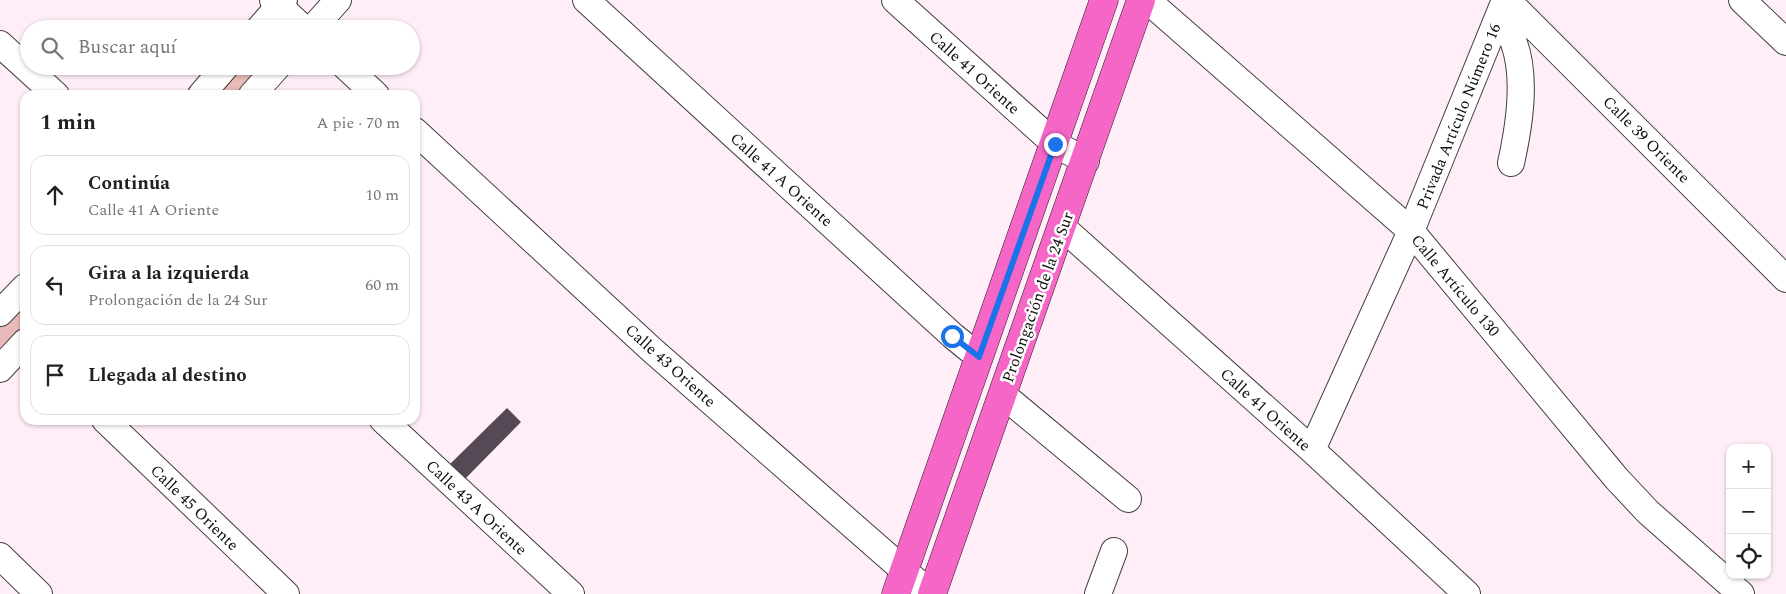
<!DOCTYPE html>
<html lang="es">
<meta charset="utf-8">
<style>
:root{--surface:#fff;--page:#f6f6f6;--text:#222;--muted:#767676;--line:#e0e0e0}
body{margin:0;font-family:Spectral,serif;background:var(--page);color:var(--text)}
.controls{position:absolute;right:15px;bottom:15px;display:grid;overflow:hidden;border-radius:10px;box-shadow:0 1px 4px #0004}
.controls button{width:45px;height:45px;display:grid;place-items:center;padding:0;border:0;border-bottom:1px solid var(--line);background:var(--surface);color:var(--text);font:25px sans-serif}
.stop{position:absolute;width:15px;height:15px;margin:-11px;border:4px solid #1a73e8;border-radius:50%;background:#fff}
.stop.end{background:#1a73e8;border-color:#fff;box-shadow:0 1px 5px #0008}
.list{margin:0;padding:0;list-style:none}
h2{display:flex;justify-content:space-between;align-items:center;height:65px;margin:0;padding:0 20px;font-size:21px}
h2 small{font-size:16px;font-weight:400;color:var(--muted)}
.list li{display:grid;grid-template-columns:32px 1fr auto;gap:15px;align-items:center;box-sizing:border-box;height:80px;margin:0 10px 10px;padding:0 10px;border:1px solid var(--line);border-radius:15px}
.list b{display:block;font-size:19px;white-space:nowrap}
.list p{margin:0;font-size:16px;white-space:nowrap;color:var(--muted)}
.list em{font-size:16px;font-style:normal;color:var(--muted)}
.icon{flex:none;width:28px;height:28px;fill:none;stroke:currentColor;stroke-width:2;stroke-linecap:round;stroke-linejoin:round}
.map{position:relative;flex:none;width:1786px;height:594px;overflow:hidden}
.search{position:absolute;background:var(--surface);box-shadow:0 1px 4px #0004;left:20px;top:20px;width:400px;height:55px;display:flex;align-items:center;gap:12px;box-sizing:border-box;padding:0 18px;border-radius:28px;color:var(--muted);font-size:19px}
.panel{position:absolute;background:var(--surface);box-shadow:0 1px 4px #0004;left:20px;top:90px;width:400px;height:335px;border-radius:15px}
.map>svg:first-child{display:block}
</style>
<div class="map">
<svg width="1786" height="594" viewBox="0 0 1786 594">
<rect width="100%" height="100%" fill="#ffedf8"/>
<path fill="#e8bab8" d="M237 66H266L240 95H210Z
M25 292V335L0 363V318Z"/>
<path fill="#544955" d="M507 408 521 422 463 481 447 467Z"/>
<g fill="none" stroke-linecap="round" stroke-linejoin="round">
<defs>
<path id="minor" d="M273 0 304 29
M586 0 953 336 979 357
M895 0 1055 144 1086 161
M1147 0 1411 231 1617 479 1648 512 1741 594
M1507 0 1786 279
M1742 0 1786 42
M1499 15C1504 24 1511 33 1514 43 1527 79 1519 127 1511 163
M259 29 284 0
M312 29 338 0
M0 44 56 95
M345 66 376 95
M201 95 226 66
M252 95 278 66
M415 131 652 350 931 594
M1062 227 1312 450 1467 594
M0 313 25 287
M0 369 25 342
M1003 395 1128 499
M105 420 286 594
M383 420 571 594
M1312 450 1411 231 1505 0
M0 556 39 594
M1098 594 1114 551"/>
<path id="major" d="M896 594 1104 0
M932 594 1141 0"/>
</defs>
<use href="#minor" stroke="#404040" stroke-width="28"/>
<use href="#major" stroke="#1e1e1e" stroke-width="29"/>
<use href="#minor" stroke="#fff" stroke-width="26"/>
<use href="#major" stroke="#f566c7" stroke-width="28"/>
</g>
<g fill="none" stroke-linecap="round" stroke-linejoin="round">
<path stroke="#1a73e8" stroke-width="6" d="M952 336 979 357 1055 144"/>
</g>
<g text-anchor="middle" stroke-width="5" stroke-linejoin="round" paint-order="stroke">
<g font-size="16" fill="#0d0d0d" stroke="#fff">
<text transform="translate(975 72) rotate(42)" y="6">Calle 41 Oriente</text>
<text transform="translate(1458 116) rotate(-68)" y="6">Privada Artículo Número 16</text>
<text transform="translate(1647 139) rotate(45)" y="6">Calle 39 Oriente</text>
<text transform="translate(782 179) rotate(42)" y="6">Calle 41 A Oriente</text>
<text transform="translate(1456 285) rotate(50)" y="6">Calle Artículo 130</text>
<text transform="translate(1037 297) rotate(-70)" y="6">Prolongación de la 24 Sur</text>
<text transform="translate(671 365) rotate(42)" y="6">Calle 43 Oriente</text>
<text transform="translate(1266 409) rotate(42)" y="6">Calle 41 Oriente</text>
<text transform="translate(195 507) rotate(44)" y="6">Calle 45 Oriente</text>
<text transform="translate(477 507) rotate(43)" y="6">Calle 43 A Oriente</text>
</g>
</g>
</svg>
<div class="controls">
<button>+</button>
<button>−</button>
<button><svg class="icon" aria-label="locate" viewBox="0 0 24 24"><circle cx="12" cy="12" r="6"/><path d="M12 2v4M12 18v4M2 12h4M18 12h4"/></svg></button>
</div>
<div class="stop" style="left:952px;top:336px"></div>
<div class="stop end" style="left:1055px;top:144px"></div>
<div class="search"><svg class="icon" aria-label="search" viewBox="0 0 24 24"><circle cx="10" cy="10" r="6"/><path d="M15 15l6 6"/></svg>Buscar aquí</div>
<section class="panel">
<h2>1 min<small>A pie · 70 m</small></h2>
<ul class="list">
<li><svg class="icon" aria-label="ahead" viewBox="0 0 24 24"><path d="M12 20V5M6 11l6-6 6 6"/></svg><div><b>Continúa</b><p>Calle 41 A Oriente</p></div><em>10 m</em></li>
<li><svg class="icon" aria-label="left" viewBox="0 0 24 24"><path d="M17 20v-9H6M10 6l-5 5 5 5"/></svg><div><b>Gira a la izquierda</b><p>Prolongación de la 24 Sur</p></div><em>60 m</em></li>
<li><svg class="icon" aria-label="arrive" viewBox="0 0 24 24"><path d="M6 21V4h12l-3 4 3 4H6"/></svg><div><b>Llegada al destino</b></div></li>
</ul>
</section>
</div>
